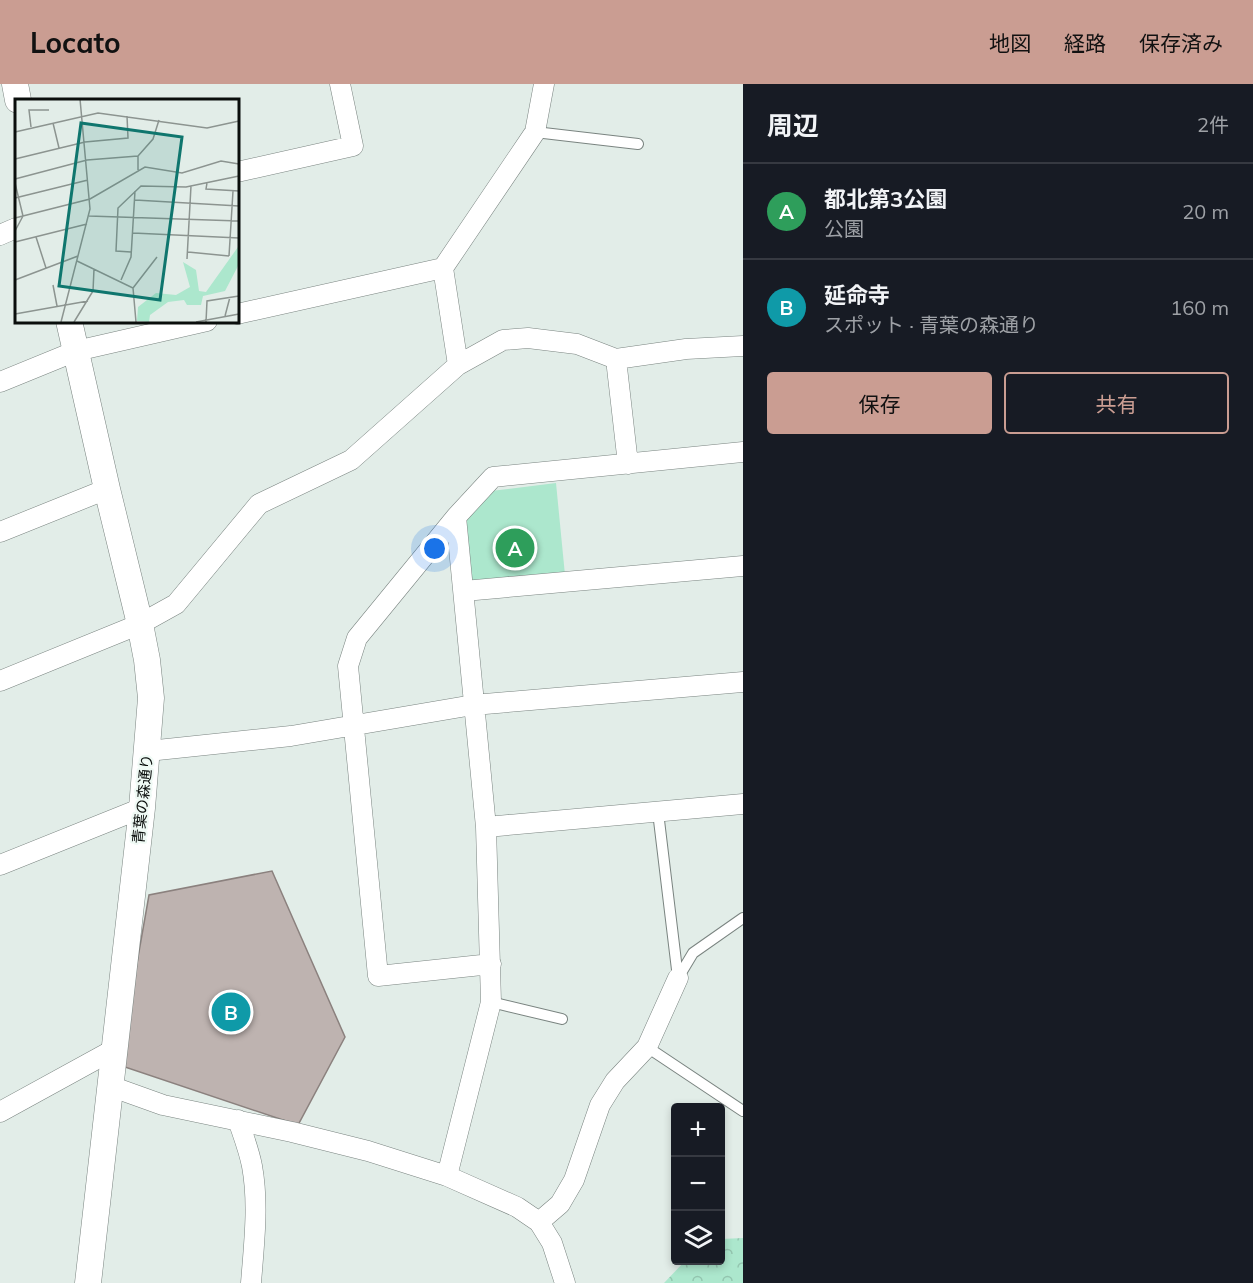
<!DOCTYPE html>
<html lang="ja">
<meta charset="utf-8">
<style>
:root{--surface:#171b24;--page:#20242c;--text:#f1f3f6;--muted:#9ea1a6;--line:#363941;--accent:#ca9d92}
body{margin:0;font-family:Mulish,"Noto Sans JP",sans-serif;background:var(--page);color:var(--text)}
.controls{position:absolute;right:18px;bottom:18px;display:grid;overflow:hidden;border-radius:6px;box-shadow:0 3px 9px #0003}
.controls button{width:54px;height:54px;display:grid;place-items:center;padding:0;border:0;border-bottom:2px solid var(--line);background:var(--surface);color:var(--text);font:30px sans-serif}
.you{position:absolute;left:435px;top:465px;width:21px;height:21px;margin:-15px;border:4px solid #fff;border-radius:50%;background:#1a73e8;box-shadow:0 0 0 9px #1a73e833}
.badge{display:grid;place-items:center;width:39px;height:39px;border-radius:50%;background:var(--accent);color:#fff;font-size:20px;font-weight:700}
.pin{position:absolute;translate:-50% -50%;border:3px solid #fff;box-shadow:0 2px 6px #0006}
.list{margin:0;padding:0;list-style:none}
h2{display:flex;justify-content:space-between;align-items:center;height:78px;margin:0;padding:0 24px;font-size:26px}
h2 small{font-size:20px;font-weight:400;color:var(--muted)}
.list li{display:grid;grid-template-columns:39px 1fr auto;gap:18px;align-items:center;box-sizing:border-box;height:96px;padding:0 24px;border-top:2px solid var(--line)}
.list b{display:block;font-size:22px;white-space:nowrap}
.list p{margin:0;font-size:20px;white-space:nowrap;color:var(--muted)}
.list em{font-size:20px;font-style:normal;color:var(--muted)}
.actions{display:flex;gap:12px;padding:18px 24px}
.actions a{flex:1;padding:14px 0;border:2px solid var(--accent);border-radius:6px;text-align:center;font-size:21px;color:var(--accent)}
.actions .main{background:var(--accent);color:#111}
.icon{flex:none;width:33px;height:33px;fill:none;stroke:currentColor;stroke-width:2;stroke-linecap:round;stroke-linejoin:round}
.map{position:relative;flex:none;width:743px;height:1199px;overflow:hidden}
header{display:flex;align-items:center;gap:36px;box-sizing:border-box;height:84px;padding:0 30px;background:var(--accent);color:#111}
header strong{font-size:28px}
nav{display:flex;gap:33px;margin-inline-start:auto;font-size:21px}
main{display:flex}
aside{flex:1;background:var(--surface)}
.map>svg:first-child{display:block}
</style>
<header>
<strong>Locato</strong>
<nav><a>地図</a><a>経路</a><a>保存済み</a></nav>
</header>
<main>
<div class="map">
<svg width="743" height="1199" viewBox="0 0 743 1199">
<defs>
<pattern id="forest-crowns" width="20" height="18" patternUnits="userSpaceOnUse" patternTransform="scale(1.5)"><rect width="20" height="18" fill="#ace7cd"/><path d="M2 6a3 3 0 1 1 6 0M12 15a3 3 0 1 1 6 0" fill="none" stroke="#93c5af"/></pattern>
</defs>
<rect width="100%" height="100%" fill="#e2ede8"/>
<path fill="#ace7cd" d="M556 399 565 491 476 499 470 492 465 437 491 407Z"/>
<path fill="url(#forest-crowns)" d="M743 1154V1199H664L685 1177 720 1176 721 1155Z"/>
<path fill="#beb3b0" stroke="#8b817e" stroke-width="1.5" d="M272 787 345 953 298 1041 119 981 149 811Z"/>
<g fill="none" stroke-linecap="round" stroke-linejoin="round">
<defs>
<path id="service" d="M535 48 638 60
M658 728 678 894
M678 894 693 869 743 834
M491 918 562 935
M647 963 743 1027"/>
<path id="minor" d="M237 88 353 62 340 0
M0 151 16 144
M237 230 443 184
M616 275 628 380
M458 281 443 184 535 48 544 0
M0 298 76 267 207 237
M0 448 107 405
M464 507 743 482
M0 597 140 540 176 520 259 420 351 376 458 281 503 256 528 254 577 260 616 275 686 265 743 262
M148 667 291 652 473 621 743 598
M486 743 743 720
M0 781 142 724
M491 880 378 892 348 582 357 554 456 433 493 393 743 368
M110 1002 163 1021 292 1048 368 1067 447 1092 517 1123 539 1138 552 1159 565 1199
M0 1028 113 966
M238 1036C243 1051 249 1066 252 1082 259 1120 254 1160 251 1199
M447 1092 491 918 486 743 456 433
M539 1138 560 1120 574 1096 600 1021 615 997 647 963 678 894"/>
<path id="tertiary" d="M15 0 18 16
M69 237 107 405 140 540 147 576 151 614 142 724 88 1199"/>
</defs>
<use href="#service" stroke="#7a8480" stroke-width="12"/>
<use href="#minor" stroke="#7a8480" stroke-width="21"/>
<use href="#tertiary" stroke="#7a8480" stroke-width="27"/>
<use href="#service" stroke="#fff" stroke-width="10"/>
<use href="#minor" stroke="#fff" stroke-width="20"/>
<use href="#tertiary" stroke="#fff" stroke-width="26"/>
</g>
<g text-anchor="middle" stroke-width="4.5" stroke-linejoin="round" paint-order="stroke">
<g font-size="15" fill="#0a0e0c" stroke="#effaf5">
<text transform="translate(143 715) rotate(-84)" y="5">青葉の森通り</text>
</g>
</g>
<g transform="translate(15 15)">
<rect width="224" height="224" fill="#e2ede8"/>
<path d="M223 148V167L210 192 188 197 186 206H172L169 201 153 203 135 216 134 223 122 222 123 208 141 194 161 196 175 188 168 163 181 171 184 192 191 193Z" fill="#ace7cd"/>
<path fill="none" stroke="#8c9490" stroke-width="1.5" d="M38 24 44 49M16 28 14 11H34M0 33 83 14 192 29 224 22M0 60 70 43 113 39 112 17M123 71V57L138 40 144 21M0 80 72 61 123 57M0 84 8 117 0 132M192 84 191 90 224 92M0 99 73 81M120 101 224 107M74 117 224 122M0 119 75 100 130 68 167 74 206 62 224 65M118 134 224 139M21 138 31 169M0 143 72 125M116 153 101 152 103 109 126 87 171 88 224 77M173 153 214 157M214 157 218 92M172 160 176 87M62 162 118 189 121 223M0 181 63 157M106 181 116 158 120 92M38 186 42 207M118 189 142 158M0 215 73 202M210 217 215 198M46 223 75 110 65 0M59 223 78 192 79 170M181 223 224 215M191 223 192 202 224 197"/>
<path fill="#0f766e" fill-opacity="0.15" stroke="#0f766e" stroke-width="3" d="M66 24 167 38 145 201 44 187Z"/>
<rect width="224" height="224" fill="none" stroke="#0a0e0c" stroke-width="3"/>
</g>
</svg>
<div class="controls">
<button>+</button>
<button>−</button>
<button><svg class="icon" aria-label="layers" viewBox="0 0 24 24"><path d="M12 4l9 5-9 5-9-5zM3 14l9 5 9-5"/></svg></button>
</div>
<div class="you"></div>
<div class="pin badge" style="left:515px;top:464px;background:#2e9e5b">A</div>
<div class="pin badge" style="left:231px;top:928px;background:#0f9aa8">B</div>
</div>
<aside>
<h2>周辺<small>2件</small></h2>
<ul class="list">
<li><span class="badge" style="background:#2e9e5b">A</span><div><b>都北第3公園</b><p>公園</p></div><em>20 m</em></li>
<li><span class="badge" style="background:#0f9aa8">B</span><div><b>延命寺</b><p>スポット · 青葉の森通り</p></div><em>160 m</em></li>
</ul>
<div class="actions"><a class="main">保存</a><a>共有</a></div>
</aside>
</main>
